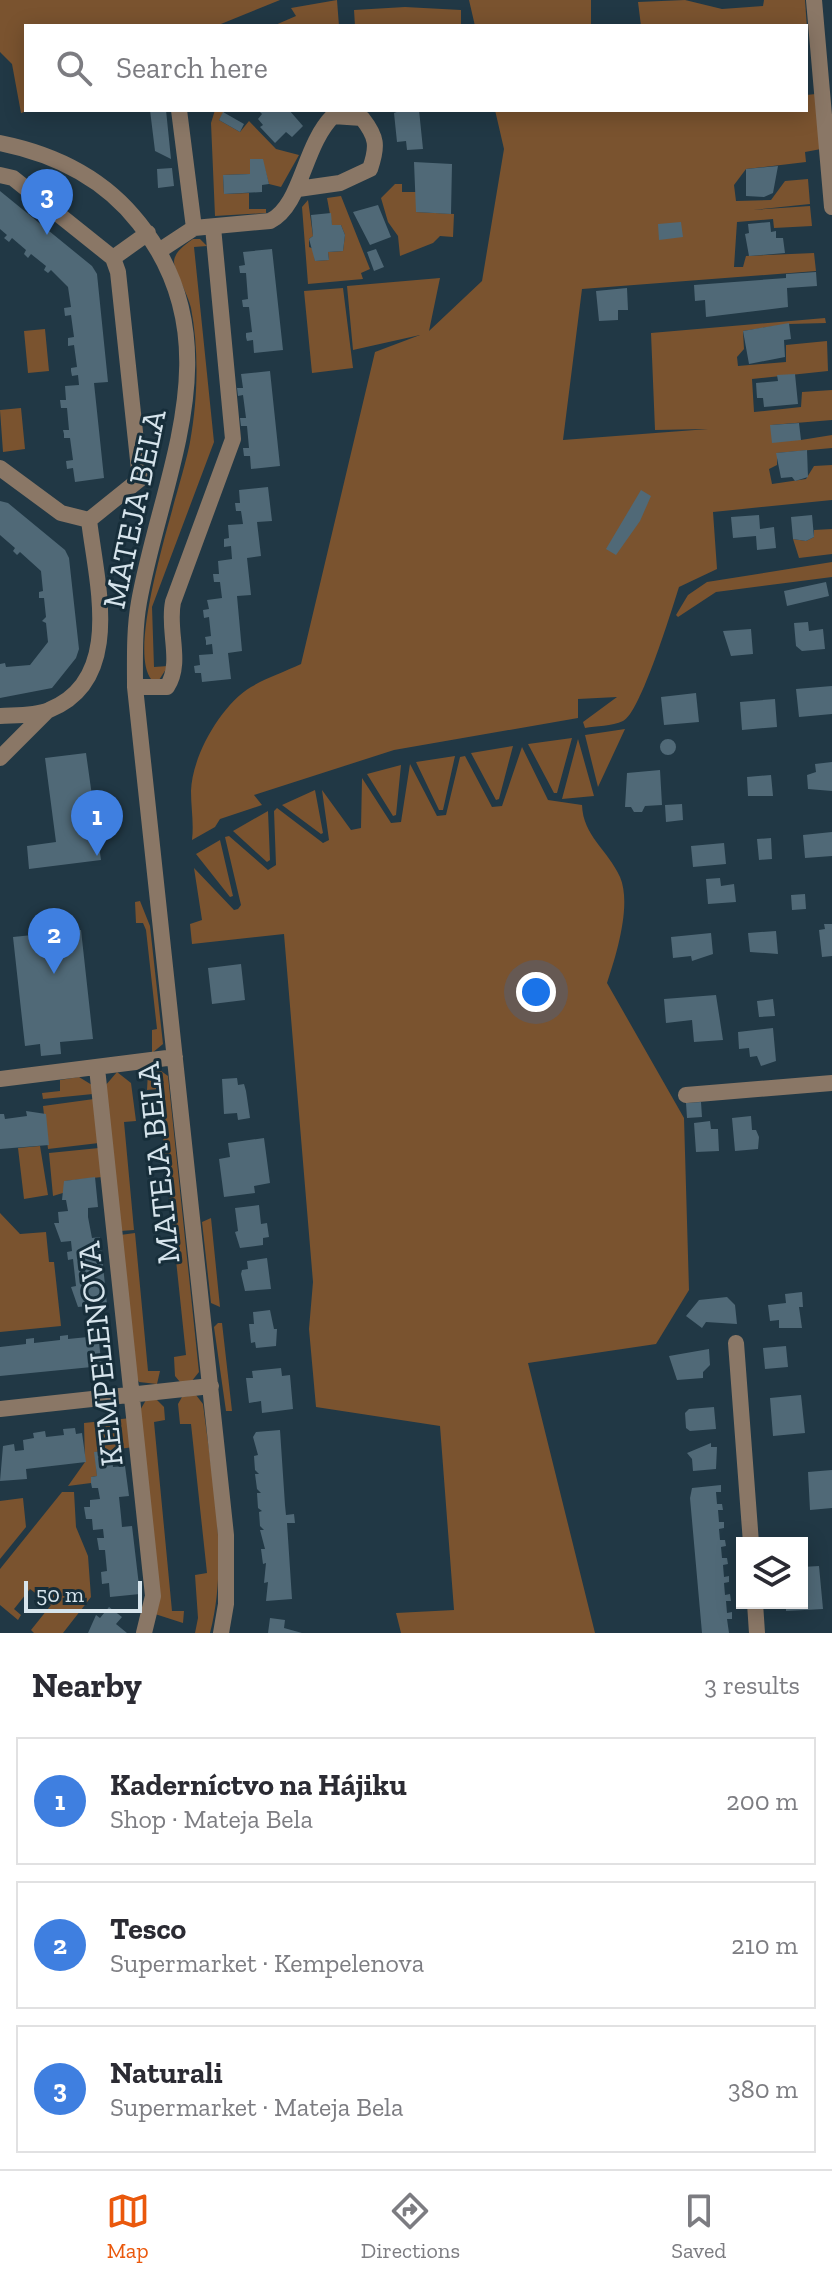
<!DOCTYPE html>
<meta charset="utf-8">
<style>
:root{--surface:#fff;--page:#f7f7f7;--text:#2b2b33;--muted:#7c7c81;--line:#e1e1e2;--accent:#ea580c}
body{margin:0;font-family:"Zilla Slab",serif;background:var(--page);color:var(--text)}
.controls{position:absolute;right:24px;bottom:24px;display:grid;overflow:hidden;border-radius:0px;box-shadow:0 4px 20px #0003}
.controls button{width:72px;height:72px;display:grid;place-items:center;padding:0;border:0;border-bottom:2px solid var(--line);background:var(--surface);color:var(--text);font:40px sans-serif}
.scale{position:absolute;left:24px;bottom:20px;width:118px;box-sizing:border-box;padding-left:8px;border:4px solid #d6e4ec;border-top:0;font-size:22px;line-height:28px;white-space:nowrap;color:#d6e4ec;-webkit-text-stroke:6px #172e3a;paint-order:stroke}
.you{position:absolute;left:536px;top:992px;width:28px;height:28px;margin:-20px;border:6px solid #fff;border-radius:50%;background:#1a73e8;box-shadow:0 0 0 12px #1a73e833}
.badge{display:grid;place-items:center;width:52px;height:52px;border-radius:50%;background:var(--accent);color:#fff;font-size:26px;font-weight:700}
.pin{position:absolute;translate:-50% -66px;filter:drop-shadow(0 2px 4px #0008)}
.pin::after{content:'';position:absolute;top:42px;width:28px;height:24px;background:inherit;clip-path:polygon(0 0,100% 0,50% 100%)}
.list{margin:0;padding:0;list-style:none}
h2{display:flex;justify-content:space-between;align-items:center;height:104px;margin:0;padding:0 32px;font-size:34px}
h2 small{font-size:26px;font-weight:400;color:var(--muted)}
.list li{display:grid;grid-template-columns:52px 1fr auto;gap:24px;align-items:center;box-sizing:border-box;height:128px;margin:0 16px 16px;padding:0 16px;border:2px solid var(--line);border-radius:0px}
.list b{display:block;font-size:30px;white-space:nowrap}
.list p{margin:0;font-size:26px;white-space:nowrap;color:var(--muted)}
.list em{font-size:26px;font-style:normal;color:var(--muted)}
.icon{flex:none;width:44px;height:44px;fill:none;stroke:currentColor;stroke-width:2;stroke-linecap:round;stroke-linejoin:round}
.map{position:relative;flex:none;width:832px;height:1633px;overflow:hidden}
.search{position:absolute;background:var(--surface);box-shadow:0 4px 20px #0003;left:24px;right:24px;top:24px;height:88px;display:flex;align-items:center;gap:20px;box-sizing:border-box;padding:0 28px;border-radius:0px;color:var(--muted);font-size:30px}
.sheet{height:536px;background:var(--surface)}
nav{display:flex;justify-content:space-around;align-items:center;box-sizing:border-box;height:112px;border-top:2px solid var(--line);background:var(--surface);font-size:22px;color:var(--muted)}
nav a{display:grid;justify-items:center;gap:4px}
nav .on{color:var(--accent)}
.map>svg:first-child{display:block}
</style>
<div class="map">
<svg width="832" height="1633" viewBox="0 0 832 1633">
<rect width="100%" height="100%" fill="#213845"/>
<path fill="#7a532f" d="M0 0H280L216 26H26V110H30L21 113 12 64 0 52Z
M337 0 339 26H273L296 16 291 8Z
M469 0H591V26H475Z
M685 0 722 9 763 6 764 0H805L808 42 806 26H641L638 2Z
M405 7 461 10V26H355L354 10Z
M816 94 821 149 805 152 806 162 746 169 734 185 736 201 771 200 785 181 808 179 810 204 753 210 810 206 812 226 774 228 773 219 737 222 734 267H743L746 256 814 253 816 271 582 289 563 440 708 429 655 430 651 333 825 318 826 323 789 324 743 331 744 349 737 357 738 366 786 362V345L827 341 828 371 752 379 754 412 801 407 802 392 832 390V420L771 425 801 440 832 435V448L777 453V465L769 469 772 484 806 479 814 466 832 465V500L713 512 717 569 679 587C672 609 640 714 623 721 612 726 596 726 585 728L583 722 617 697 578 699V718L394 750 254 795 262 805 220 819 215 827 192 840C194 823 191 808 191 791 192 756 221 705 251 687 266 678 284 672 301 664L375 352 420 335 353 350 347 286 440 278 429 331 482 281 504 149 495 110H806V95Z
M215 110H225L219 120 240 132 249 121 276 149 299 155 281 187 269 184 262 159 250 160V174L223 175 224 194 249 193V209H266V213L215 216 211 123Z
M395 184H402V192H416V212L454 214 453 237 440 236 433 243 400 256 398 236 388 222 381 198Z
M341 196 370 269 361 273 363 279 308 284 302 207 308 200 313 236 309 239V247L314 249 315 261 329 260 328 252 343 251 345 235 341 225H332L327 198Z
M193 239H200L207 246 194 247 214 442 152 607 154 667 168 666 159 680 151 679C125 645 182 487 190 442 198 399 199 350 191 308 188 294 175 273 174 262 174 252 186 244 193 239Z
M343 288 353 368 312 373 304 291Z
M45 329 49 371 28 373 24 331Z
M21 408 25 449 3 452 0 410Z
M832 529V554L799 558 793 539 806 541 814 537V530Z
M832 562V577L716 592 678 617 676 615 688 595 707 582Z
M625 729 598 787 585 735Z
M572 738 557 793H554L528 744Z
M578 739 594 796 562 799Z
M513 746 499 799 496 800 471 753Z
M522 747 548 800 582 805C583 836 608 850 620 877 632 905 616 956 607 983L684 1118 689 1290 656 1344 528 1363 595 1633H401L396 1613 454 1610 440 1426 316 1407 309 1329 313 1282 284 934 192 944 190 924 202 920 194 868 234 910 238 909 241 905 225 837 229 836 268 870 276 865 274 811 277 808 323 843 329 840 322 790 351 830 361 828 362 778 391 823 401 822 410 764 437 816 446 815 460 757 465 756 492 807 502 806Z
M455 756 443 810H439L416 762Z
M401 765 396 815 393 816 367 774Z
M315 790 323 833 321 834 282 805Z
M268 811 270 860 267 862 233 831Z
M220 840 233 896 230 897 196 854Z
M140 901 150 926 163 1044 152 1053V1030L157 1029 146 930 143 923H136L135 902Z
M157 1068 168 1076 199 1372 191 1382H180L175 1376 174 1357 186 1355 158 1089 147 1090 148 1072Z
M117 1072 131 1083 136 1121 124 1122 134 1230 120 1231 105 1086Z
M79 1077 92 1085 93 1094 43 1099 42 1093 60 1091V1080Z
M94 1099 99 1143 48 1149 43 1106Z
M40 1146 48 1195 24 1199 18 1148Z
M99 1148 102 1177 65 1181 66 1192 53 1196 49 1153Z
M0 1213 20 1234 46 1232 49 1262H54L61 1326 0 1332Z
M211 1218 220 1307 211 1303 202 1222Z
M135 1233 148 1371H160L157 1384 139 1382 136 1376 120 1235Z
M218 1323H222L232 1411H226L214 1327Z
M196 1395 203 1404C212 1478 229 1560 210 1633H195L198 1618 195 1575 207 1573 191 1424H180L178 1404 182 1397Z
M156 1399 164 1407 165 1420 154 1422 172 1611H184L183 1623 155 1614 139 1412 146 1400Z
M131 1418 134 1447 95 1452 97 1476 91 1477V1483L68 1486 85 1462 84 1423Z
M62 1492H74L76 1527 88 1556 91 1597 63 1633H34L31 1630 51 1605 30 1589 14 1609 21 1615 18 1620 0 1605V1569Z
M23 1498 26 1527 0 1559V1501Z"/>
<path fill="#506977" d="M150 110H166L171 159 155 151Z
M258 110H289L303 126 292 137 286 132 275 143 260 127 263 125 258 119 262 114Z
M402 110H419L423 149 407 150 406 141 397 142 394 113Z
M223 112 244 124 240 132 219 120Z
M250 159H263L269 184 262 185V192L224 194 223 175 250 174Z
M414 162 452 164 451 214 416 212Z
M778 166 773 193 764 197 746 196V169Z
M172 168 174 186 158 188 157 169Z
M0 191 92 266 97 274 108 382 94 383 104 478 75 482 73 468 67 469 66 461 73 460 70 438H64V434L63 430H69L67 408H61L60 400H66L65 386 79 385 78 375 72 376 71 371V368L77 367 74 345 68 346V338L74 337 71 315 65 316 64 308 71 307 68 287 51 270 48 273 44 270 46 266 31 254 28 258 24 254 26 250 12 238 9 242 4 238 7 235 0 229Z
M378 205 391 237 370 245 353 212Z
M331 213 332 225H341L345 235 343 251 328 252 329 260 315 261 309 239 313 236 311 215Z
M681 222 683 237 659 240 658 224Z
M770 222 771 232 776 231V238H783L785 253 749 256 745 234 749 233 748 224Z
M272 249 283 350 254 353 253 340 247 341 246 337V333L252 332 249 307H243L242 300 248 299 246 273H240L239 266 245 265 243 252Z
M376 249 384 267 374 271 367 252Z
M816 272 817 286 787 288 788 307 706 317 705 300 695 301 694 285 786 278V274Z
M627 288 628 310H618V320L599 321 596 291Z
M789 323 791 339 784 340 785 357 749 364 743 331Z
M270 371 280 466 251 469 250 456H244L243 448H249L247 426H241L240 418H246L243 395 238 396 237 388H243L241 374Z
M795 374 798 404 764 407 763 398H757L756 383 778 381 777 375Z
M799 423 801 440 772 443 770 425Z
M807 450 808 477 795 481 792 477 781 478 776 453Z
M268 487 272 521 257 522 261 556 247 558 251 595 237 596 242 651 228 653 231 679 202 682 201 673H195L194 666 200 665 199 655 213 654 212 644 206 645V641L205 637 211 636 209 617 204 618 203 610 209 609 207 600 222 598 220 582H214L213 574H219L218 561 232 559 231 546 224 547V539L229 538 228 525 243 524 241 511H236L235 503H240L239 490Z
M641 490 651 496 640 521 616 555 606 549Z
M0 501 8 503 65 550 69 558 79 649 76 658 52 688 0 698V664L5 663 6 667 30 665 48 642 46 623 42 621 46 617 44 598H39V592L43 591 41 571 20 552 17 555 13 551 15 548 0 535Z
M759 515 760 529 774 527 776 548 757 550 756 536 733 538 731 517Z
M812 515 814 537 806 541 793 539 791 517Z
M826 582 829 596 787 606 784 591Z
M808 622 809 631 823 629 825 649 802 651 796 646 794 623Z
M751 629 753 654 731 656 723 631Z
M832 686V714L799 717 796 689Z
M696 693 699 722 664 725 661 697Z
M775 699 777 727 742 730 740 702Z
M660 747a8 8 0 1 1 16 0a8 8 0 1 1-16 0Z
M86 753 101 860 29 869 27 846 56 842 45 758Z
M832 762V791L808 789 807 775 816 772 815 764Z
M660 770 662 805 645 806 642 812H634L631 807H625L627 773Z
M771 775 773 796H748L747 777Z
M682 804 683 820 666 822 665 805Z
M832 832V856L805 858 803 835Z
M771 838 772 859 759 860 757 839Z
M724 843 726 864 693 867 691 846Z
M720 878 721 886 734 884 736 902 708 904 706 879Z
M805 894 806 909 792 910 791 895Z
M824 924H832V956L822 957 819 930 825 929Z
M81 930 93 1039 60 1042 61 1054 41 1056 40 1044 25 1046 13 937Z
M776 931 778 954 750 952 748 933Z
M711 933 713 954 692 961 691 956 673 958 671 937Z
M241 964 245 1000 212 1004 208 968Z
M716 995 723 1040 694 1042 692 1020 666 1023 664 999Z
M773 999 775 1016 759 1017 757 1001Z
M773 1028 776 1061 761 1066 757 1056 750 1057 749 1048 739 1049 738 1032Z
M237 1078 238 1085 244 1084 246 1091 250 1118 238 1120 237 1113 224 1114 222 1079Z
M701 1102 702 1117 687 1118 686 1103Z
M26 1111 46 1114 49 1145 0 1149V1114H4L5 1119 27 1116Z
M751 1116 752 1130H756L759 1137 758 1149 735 1151 732 1118Z
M710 1121 711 1129H718L719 1151 696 1152 694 1123Z
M264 1138 270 1183 254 1186 255 1193 224 1197 219 1159 230 1157 228 1143Z
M95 1177 98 1207 88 1208V1217L92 1238 100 1237 107 1304 78 1307 71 1287 76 1286 73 1259 68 1260 67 1252 72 1251 71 1241 61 1242 54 1223H59L58 1212 68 1211 66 1200H62L64 1181Z
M259 1205 261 1224 267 1223 269 1237 263 1238V1245L240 1248 235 1232 238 1231 235 1208Z
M267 1258 271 1289 245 1291 241 1274 242 1270 248 1269 247 1261Z
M802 1292 803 1307H799L802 1328H779V1320L770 1321 768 1305 786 1303 785 1294Z
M727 1297 735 1305 737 1324 706 1322 702 1328 686 1316 699 1300Z
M270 1310 274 1329H277L276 1346 256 1348 255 1342 251 1343 249 1324H254L253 1312Z
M68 1335V1339L98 1336 102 1366 0 1376V1347L26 1344V1339L34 1338V1343L60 1340V1336Z
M786 1346 788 1367 765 1369 763 1348Z
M709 1349 710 1365 703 1372V1378L677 1380 669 1356Z
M281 1368 282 1376 290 1375 293 1409 262 1413 261 1401 249 1403 246 1378H253L252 1371Z
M801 1395 805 1433 773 1436 770 1398Z
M714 1407 716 1429 690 1431 686 1428 685 1413 689 1409Z
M75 1428 76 1434 82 1433 86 1462 26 1469 27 1479 0 1481 3 1446 14 1444 15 1451 24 1450 23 1440 34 1438 33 1433 45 1431 46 1437 64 1435 63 1429Z
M280 1430 285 1505 286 1515 294 1514 295 1523H287L292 1599 266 1601 268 1582 264 1583 266 1563 263 1564 261 1549H265L260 1530H264L260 1526 259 1512 262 1511 258 1508 257 1493H261L257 1489 255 1474H259L255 1470 254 1456 258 1455 253 1437 256 1432Z
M711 1443V1447H717L716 1469 693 1471 692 1459 687 1453Z
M111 1450 113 1467 125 1466 129 1496 119 1497 121 1516 122 1527 132 1526 140 1594 110 1597 109 1583 102 1584 101 1572 107 1571 105 1550H99L97 1538H104L103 1529 93 1530 92 1519H86L84 1507H90V1500L100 1499 98 1488H92L91 1483V1477L97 1476 94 1452Z
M832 1470V1508L810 1510 808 1472Z
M721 1485V1492H716L717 1504H722L723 1510H718L719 1522H724V1528L719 1529 720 1540H725L726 1546 721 1547 722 1558H727L728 1564 723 1565 724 1577 729 1576V1582L724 1583 725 1595 730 1594 731 1601H726L727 1613 732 1612V1619H727L729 1633H702L690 1498 692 1488Z
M819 1566 823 1609 786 1611V1603H802V1567Z
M109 1607 122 1617 116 1624 127 1633H88L96 1615 100 1618Z
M270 1618 285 1620 284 1628 302 1633H268Z"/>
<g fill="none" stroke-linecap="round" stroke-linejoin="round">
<path stroke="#8a7766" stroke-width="16" d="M814 0 832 207
M179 110 194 228
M0 143C55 154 104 178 139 223 235 343 162 473 139 602 134 630 135 659 135 687L226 1535V1604L221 1633
M0 175 13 178 113 258 118 272 140 479
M159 251 194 228 270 221C302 205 303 146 333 116L362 118C377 137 378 146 370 169L340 183 298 189
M113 258 148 233
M0 468 61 513 89 520C96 581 125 680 49 710 35 716 16 715 0 716
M89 520 140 479
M135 687H167C183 662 167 631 173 602L233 439 213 227
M0 758 46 712
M97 1068 153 1596 144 1633
M0 1079 175 1057
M686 1095 832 1083
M736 1343 751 1543
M0 1409 211 1386
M755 1603 757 1633"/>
</g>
<g text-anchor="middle" stroke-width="6" stroke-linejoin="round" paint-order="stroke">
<g font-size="32" fill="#d6e4ec" stroke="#172e3a">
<text transform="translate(134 509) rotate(-78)" y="11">MATEJA BELA</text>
<text transform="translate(158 1163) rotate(-96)" y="11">MATEJA BELA</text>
<text transform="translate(100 1354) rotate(-96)" y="11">KEMPELENOVA</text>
</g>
</g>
</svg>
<div class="controls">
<button><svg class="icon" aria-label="layers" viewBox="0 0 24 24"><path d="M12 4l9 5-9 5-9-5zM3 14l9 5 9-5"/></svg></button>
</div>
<div class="scale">50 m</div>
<div class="you"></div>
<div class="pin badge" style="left:97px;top:856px;background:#3f7fe0">1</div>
<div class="pin badge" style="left:54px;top:974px;background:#3f7fe0">2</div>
<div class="pin badge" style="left:47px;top:235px;background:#3f7fe0">3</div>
<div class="search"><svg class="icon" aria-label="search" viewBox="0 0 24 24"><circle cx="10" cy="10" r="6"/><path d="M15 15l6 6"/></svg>Search here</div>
</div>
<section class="sheet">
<h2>Nearby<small>3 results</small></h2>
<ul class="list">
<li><span class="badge" style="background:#3f7fe0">1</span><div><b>Kaderníctvo na Hájiku</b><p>Shop · Mateja Bela</p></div><em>200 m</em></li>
<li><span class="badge" style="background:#3f7fe0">2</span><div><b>Tesco</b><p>Supermarket · Kempelenova</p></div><em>210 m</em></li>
<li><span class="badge" style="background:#3f7fe0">3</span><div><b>Naturali</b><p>Supermarket · Mateja Bela</p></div><em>380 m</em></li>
</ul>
</section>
<nav>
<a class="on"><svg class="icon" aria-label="map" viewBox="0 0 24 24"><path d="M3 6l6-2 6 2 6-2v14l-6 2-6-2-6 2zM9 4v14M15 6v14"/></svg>Map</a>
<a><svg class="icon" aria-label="directions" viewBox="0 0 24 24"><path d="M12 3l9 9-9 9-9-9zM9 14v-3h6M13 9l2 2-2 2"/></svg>Directions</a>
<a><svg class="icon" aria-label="saved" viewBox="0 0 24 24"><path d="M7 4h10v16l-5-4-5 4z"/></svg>Saved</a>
</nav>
